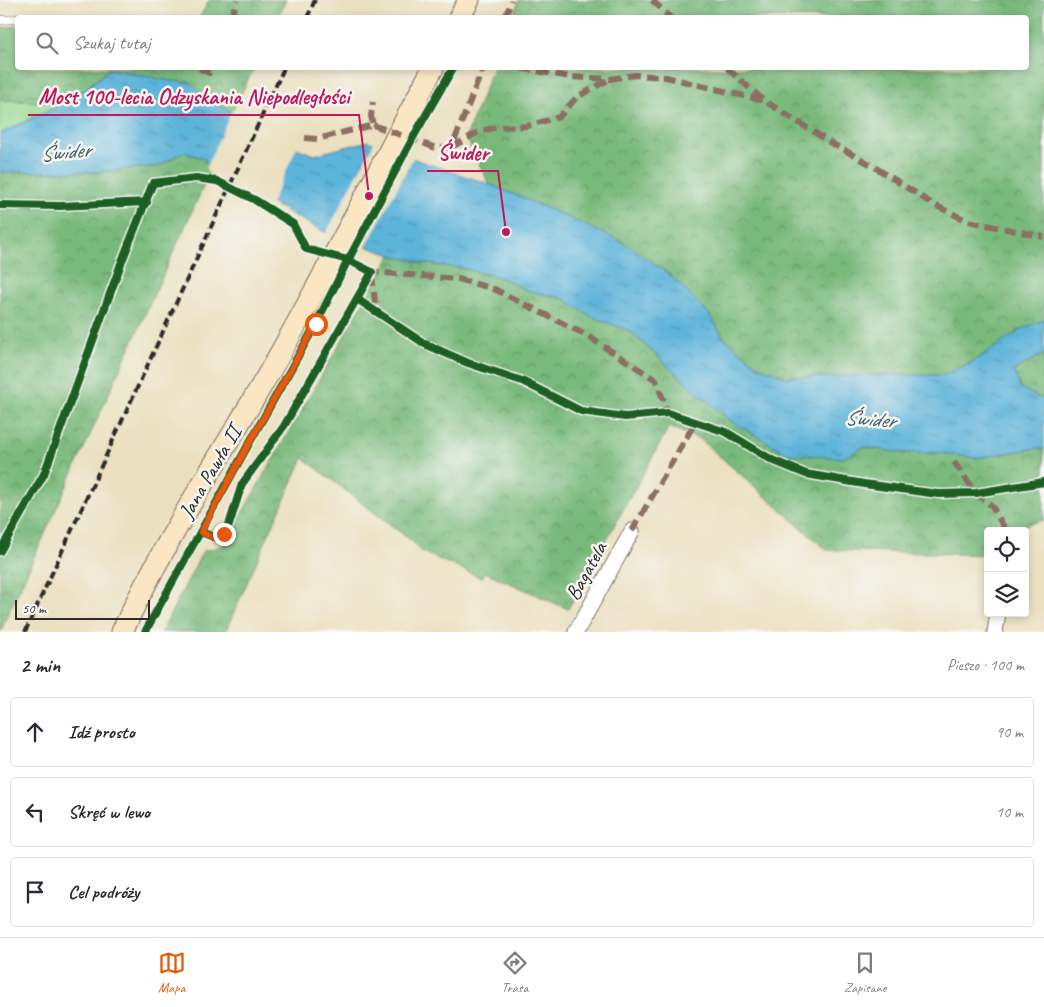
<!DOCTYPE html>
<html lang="pl">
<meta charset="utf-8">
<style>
:root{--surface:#fff;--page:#f2f2f3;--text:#2b2b33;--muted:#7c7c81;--line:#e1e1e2;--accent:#ea580c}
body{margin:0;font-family:Caveat,sans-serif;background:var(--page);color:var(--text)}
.controls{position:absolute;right:15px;bottom:15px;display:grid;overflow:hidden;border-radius:5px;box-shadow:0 2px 8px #0003}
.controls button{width:45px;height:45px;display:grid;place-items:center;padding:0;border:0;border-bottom:1px solid var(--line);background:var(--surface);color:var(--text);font:25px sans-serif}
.scale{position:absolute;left:15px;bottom:12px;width:135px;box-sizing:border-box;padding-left:5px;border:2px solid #2b2b2b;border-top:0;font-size:14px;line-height:18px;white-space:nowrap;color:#2b2b2b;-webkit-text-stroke:4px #f6f6f2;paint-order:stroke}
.stop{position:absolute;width:15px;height:15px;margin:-11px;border:4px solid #ea580c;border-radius:50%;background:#fff}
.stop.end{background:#ea580c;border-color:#fff;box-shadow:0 1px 5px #0008}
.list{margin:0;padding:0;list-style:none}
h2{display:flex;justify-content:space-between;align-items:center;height:65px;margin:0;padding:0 20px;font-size:21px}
h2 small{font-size:16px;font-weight:400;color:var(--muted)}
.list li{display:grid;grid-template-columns:32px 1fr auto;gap:15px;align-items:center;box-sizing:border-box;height:70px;margin:0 10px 10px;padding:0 10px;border:1px solid var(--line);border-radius:5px}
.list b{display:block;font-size:19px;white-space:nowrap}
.list em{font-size:16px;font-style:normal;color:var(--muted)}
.icon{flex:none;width:28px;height:28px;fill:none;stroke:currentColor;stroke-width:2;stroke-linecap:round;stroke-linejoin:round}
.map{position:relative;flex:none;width:1044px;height:632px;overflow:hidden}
.search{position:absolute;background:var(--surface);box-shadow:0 2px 8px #0003;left:15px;right:15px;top:15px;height:55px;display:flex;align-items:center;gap:12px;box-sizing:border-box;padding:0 18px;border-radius:5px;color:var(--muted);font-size:19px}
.sheet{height:305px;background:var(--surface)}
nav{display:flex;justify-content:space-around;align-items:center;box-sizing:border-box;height:70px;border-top:1px solid var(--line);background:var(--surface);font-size:14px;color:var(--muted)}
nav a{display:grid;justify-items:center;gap:2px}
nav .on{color:var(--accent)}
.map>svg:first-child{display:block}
</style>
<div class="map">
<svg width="1044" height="632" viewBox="0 0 1044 632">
<defs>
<pattern id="forest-crowns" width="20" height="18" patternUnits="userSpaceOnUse" patternTransform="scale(1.25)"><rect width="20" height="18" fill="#79ba7b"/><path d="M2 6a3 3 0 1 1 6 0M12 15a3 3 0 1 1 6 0" fill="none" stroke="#639765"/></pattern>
<pattern id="water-ripples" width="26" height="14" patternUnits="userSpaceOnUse" patternTransform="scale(1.25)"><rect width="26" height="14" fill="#5db4da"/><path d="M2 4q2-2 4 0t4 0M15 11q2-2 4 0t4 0" fill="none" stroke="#4d93b1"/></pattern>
</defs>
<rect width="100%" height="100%" fill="#f6f6f2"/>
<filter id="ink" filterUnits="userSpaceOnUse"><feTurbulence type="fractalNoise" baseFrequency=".02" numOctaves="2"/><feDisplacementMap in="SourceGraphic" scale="10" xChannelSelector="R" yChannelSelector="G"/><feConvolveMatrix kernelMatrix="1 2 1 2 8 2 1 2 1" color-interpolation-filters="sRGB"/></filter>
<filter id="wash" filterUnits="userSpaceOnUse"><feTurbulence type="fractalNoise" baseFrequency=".0096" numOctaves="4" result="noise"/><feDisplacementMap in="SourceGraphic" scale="20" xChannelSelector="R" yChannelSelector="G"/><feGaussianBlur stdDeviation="1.12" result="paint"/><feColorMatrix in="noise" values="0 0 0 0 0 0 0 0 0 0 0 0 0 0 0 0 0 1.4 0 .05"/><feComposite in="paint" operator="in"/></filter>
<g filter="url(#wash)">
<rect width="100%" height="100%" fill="#ebe0bf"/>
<path fill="#97da91" stroke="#61825e" d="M0 100 61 103 0 134Z"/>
<path fill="url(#forest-crowns)" stroke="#527253" d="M209 0H286L278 17H200Z
M519 0H1044V320L1024 328 974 361 944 375H873L844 377H786L758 366 724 338 709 314 568 217 489 184 466 137 493 68H1026V18L513 17Z
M17 26 18 68H254L232 112 209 101 190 82 170 81 110 69 74 98 61 103 0 100V28Z
M183 152 205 159 210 172 0 632V172H99L159 166Z
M391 255 422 263 465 269 502 278 529 291 562 298 591 316 630 331 694 390 731 421 844 458 864 447 899 453H941L977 458 1037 448 1044 450V520L1025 525 1019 531H988V555L827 550 700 439 669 427 568 609 485 572 482 578 420 551 417 545 303 458 225 632H161L203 551 223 546Z
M1044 354V400L1020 388 1014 370Z"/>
<path fill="url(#water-ripples)" stroke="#447082" d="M110 69 170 81 190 82 209 101 232 112 274 139 314 155 368 141 423 162 489 184 568 217 626 244 668 273 709 314 724 338 758 366 786 377H844L873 375H944L974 361 1024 328 1044 320V354L1014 370 1020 388 1044 400V450L1037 448 977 458 941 453H899L864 447 844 458 788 454 731 421 694 390 630 331 591 316 562 298 529 291 502 278 465 269 422 263 391 255 322 231 257 195 210 172 205 159 183 152 159 166 99 172H0V134L74 98Z"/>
<path fill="#ebe0bf" d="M232 110 248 122 256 119 271 127 276 137 298 145 270 206 208 173 206 168Z
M375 141 414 156 365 249 325 235Z"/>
</g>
<g filter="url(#ink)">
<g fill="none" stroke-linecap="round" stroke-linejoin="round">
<defs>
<path id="lane" d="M0 20 18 19"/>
<path id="street" d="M576 632 632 531
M995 632 998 613"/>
<path id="secondary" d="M459 18 469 0
M122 632C166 536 229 444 281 352 334 258 383 162 433 68"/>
</defs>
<use href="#lane" stroke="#6e6a5f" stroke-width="9"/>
<use href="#street" stroke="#6e6a5f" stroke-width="17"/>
<use href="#secondary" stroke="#6e6a5f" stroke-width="23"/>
<use href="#lane" stroke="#fff" stroke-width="8"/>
<use href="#street" stroke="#fff" stroke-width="15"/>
<use href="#secondary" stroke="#fbe6c4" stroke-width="21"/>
<path stroke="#2b2b2b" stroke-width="4" stroke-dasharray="8 4" stroke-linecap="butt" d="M307 18 315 0
M25 632 284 68"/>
<path stroke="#8d6e63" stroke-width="6" stroke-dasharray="12 6" stroke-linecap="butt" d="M652 0 671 18
M231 18 237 0
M505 18 512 0
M199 68 209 73 212 68
M520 68 570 77 610 79 635 75 666 77 765 101 831 143 870 164 934 205 968 221 1044 237
M727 68 762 99
M373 125 436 148 452 147 483 68
M305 138 317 139 373 125 371 116 373 102
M452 147 480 131 499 127 527 126 559 117 577 97 610 79
M368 270 372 272 458 279 494 289 586 335 656 380 668 413
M372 274 376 312
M954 462 976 493 992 506 1006 531
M632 531 696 421"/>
<defs>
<path id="cycleway" d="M0 205 60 206 147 202
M357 299 425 344 468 363 522 381 581 411 625 417 668 413 726 432 772 460 806 474 864 484 938 494 976 493 1044 482
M201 532 214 537 219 538 229 525 242 484 284 426 372 272
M0 551 44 474 122 261 153 183 196 178 217 181 255 200 293 224 306 249 348 260 372 272
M145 632 246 449 316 324 345 266 415 134 453 68"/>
</defs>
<use href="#cycleway" stroke="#f6f6f2" stroke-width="11"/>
<use href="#cycleway" stroke="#1b5e20" stroke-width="8"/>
</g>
</g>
<g fill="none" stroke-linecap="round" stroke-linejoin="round" filter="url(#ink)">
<path stroke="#ea580c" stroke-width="6" d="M224 534 219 538H214L201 532 246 449 316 324"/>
</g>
<g text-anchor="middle" stroke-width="5" stroke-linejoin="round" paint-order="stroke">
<g font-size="21" fill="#2b2b2b" stroke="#f6f6f2">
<text transform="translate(210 472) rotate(-60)" y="7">Jana Pawła II</text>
<text transform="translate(586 571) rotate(-61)" y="7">Bagatela</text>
</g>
<g font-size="22" font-style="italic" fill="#3c5b68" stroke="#f6f6f2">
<text transform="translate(65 151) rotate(-6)" y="8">Świder</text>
<text transform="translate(870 418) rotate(4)" y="8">Świder</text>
</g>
</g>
<path fill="none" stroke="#c2185b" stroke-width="2" d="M369 196L359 115H28M506 232L498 171H427"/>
<g fill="#c2185b" stroke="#f6f6f2" stroke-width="2">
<circle cx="369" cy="196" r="5"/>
<circle cx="506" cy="232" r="5"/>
</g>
<g font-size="22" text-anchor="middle" font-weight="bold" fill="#c2185b" stroke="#f6f6f2" stroke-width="5" stroke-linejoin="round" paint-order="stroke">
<text x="194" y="104">Most 100-lecia Odzyskania Niepodległości</text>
<text x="463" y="160">Świder</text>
</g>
</svg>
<div class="controls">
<button><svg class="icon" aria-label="locate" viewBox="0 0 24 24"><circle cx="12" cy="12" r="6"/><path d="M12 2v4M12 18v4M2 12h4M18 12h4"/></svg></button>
<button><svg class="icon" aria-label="layers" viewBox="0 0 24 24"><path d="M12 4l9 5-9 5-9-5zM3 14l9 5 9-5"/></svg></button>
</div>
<div class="scale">50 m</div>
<div class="stop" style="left:316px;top:324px"></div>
<div class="stop end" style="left:224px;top:534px"></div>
<div class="search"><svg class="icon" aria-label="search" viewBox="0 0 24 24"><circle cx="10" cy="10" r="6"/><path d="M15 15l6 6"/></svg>Szukaj tutaj</div>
</div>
<section class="sheet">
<h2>2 min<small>Pieszo · 100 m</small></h2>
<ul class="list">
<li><svg class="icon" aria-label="ahead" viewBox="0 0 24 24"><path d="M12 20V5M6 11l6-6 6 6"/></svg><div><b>Idź prosto</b></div><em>90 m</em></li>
<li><svg class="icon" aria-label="left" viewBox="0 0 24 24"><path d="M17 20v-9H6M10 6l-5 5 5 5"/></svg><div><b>Skręć w lewo</b></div><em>10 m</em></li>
<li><svg class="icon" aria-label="arrive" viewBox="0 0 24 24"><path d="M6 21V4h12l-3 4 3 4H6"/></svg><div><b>Cel podróży</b></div></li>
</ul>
</section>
<nav>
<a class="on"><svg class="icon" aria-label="map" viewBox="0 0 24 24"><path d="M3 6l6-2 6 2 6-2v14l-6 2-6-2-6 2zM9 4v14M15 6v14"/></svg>Mapa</a>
<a><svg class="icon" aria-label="directions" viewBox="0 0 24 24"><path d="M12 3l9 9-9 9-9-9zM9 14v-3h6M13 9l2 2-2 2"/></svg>Trasa</a>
<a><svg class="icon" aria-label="saved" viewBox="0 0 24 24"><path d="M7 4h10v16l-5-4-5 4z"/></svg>Zapisane</a>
</nav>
